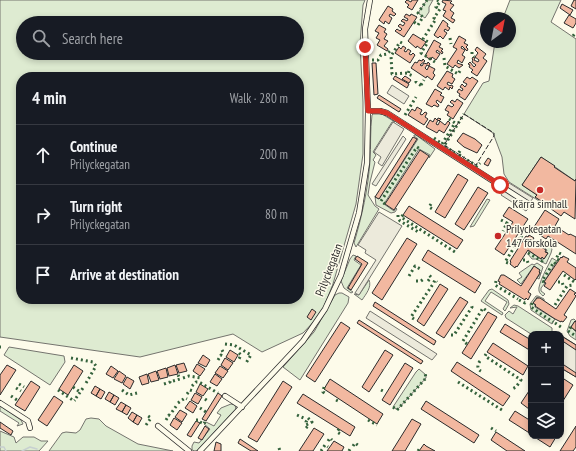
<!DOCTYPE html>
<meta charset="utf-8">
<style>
:root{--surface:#171b24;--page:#242831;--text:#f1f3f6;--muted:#9ea1a6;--line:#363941}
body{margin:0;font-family:"PT Sans Narrow",sans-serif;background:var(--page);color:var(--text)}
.controls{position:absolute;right:12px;bottom:12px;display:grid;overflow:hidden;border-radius:8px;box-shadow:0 2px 6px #0003}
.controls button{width:36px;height:36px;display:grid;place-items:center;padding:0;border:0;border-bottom:1px solid var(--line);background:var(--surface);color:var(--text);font:20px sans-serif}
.compass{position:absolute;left:480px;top:12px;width:36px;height:36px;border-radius:50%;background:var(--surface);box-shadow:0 2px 6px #0003;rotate:32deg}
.stop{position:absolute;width:12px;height:12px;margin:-9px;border:3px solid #d93025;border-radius:50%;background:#fff}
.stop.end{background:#d93025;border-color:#fff;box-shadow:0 1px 4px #0008}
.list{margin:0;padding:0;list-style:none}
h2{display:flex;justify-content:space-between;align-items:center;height:52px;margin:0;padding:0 16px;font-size:17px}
h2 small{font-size:13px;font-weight:400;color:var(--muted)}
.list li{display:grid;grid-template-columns:26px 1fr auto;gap:12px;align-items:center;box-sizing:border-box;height:60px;padding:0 16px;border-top:1px solid var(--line)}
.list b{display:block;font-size:15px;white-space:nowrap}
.list p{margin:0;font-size:13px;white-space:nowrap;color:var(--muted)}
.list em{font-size:13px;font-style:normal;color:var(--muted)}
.icon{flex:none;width:22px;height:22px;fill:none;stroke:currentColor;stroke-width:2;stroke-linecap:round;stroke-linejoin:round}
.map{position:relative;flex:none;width:576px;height:451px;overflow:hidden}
.search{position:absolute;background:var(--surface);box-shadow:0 2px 6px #0003;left:16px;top:16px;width:288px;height:44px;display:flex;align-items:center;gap:10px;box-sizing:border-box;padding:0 14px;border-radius:22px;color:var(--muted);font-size:15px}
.panel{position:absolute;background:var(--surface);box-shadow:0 2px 6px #0003;left:16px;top:72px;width:288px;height:232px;border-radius:16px}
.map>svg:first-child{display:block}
</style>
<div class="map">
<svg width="576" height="451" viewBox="0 0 576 451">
<rect width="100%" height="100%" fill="#fdfbea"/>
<path fill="#deebd1" stroke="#74746e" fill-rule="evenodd" d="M0 0H365L363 5 360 44 363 102V154L356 204 333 284 321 314 303 333 262 352 233 334 140 357 0 337ZM23 23H297V53H23ZM21 77H299V299H21Z
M427 0H433L429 7V12L425 18 418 13Z
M510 0H561L551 22 576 39V179L575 181 541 157 522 185 537 195 535 197 547 205V206L509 182 504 174 502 157 493 133 464 114 483 83 489 81 495 42H510V18H503Z
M373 114H382L395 122H392L373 152 376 155 373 160 375 162 370 182 368 195 375 206 379 209 356 247 354 243C362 216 368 189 370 161 371 146 370 130 372 115Z
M414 135H416L435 149 429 158 430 155 419 149 384 204 394 211 396 208 397 209 395 212 391 213 376 205 375 196 379 199 418 139 414 136Z
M487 199 490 200 474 226 470 227Z
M548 244 552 249 551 253 546 264 536 259H532L528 254 529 251 541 259H544L548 253 546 252 547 250 542 246Z
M353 255 356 256 354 260 361 265 347 288 353 292 351 293 344 288 341 281 350 259Z
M552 258 557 261 544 282 545 283 541 288V291L545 294 543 296C541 294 540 294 539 291 537 285 549 264 552 258Z
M537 263 543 267 539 279 537 278 541 273 539 272 540 270 534 266 521 284 517 280 522 277 519 273 532 264 534 265Z
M369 280C372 287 366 294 362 300L354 294 359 295Z
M492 289 508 300 509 304 505 311 503 309 507 302 491 292 485 301 503 313 502 315 481 301 489 290Z
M339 293H342L349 297 348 303 300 380 283 367 314 332 335 295Z
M536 296H538L544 299V301L537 297 533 303 535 305V307L555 319 552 324 531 310 530 304Z
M514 305 518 306 552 328V334H531L506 318 505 315 509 311 513 314 517 307 510 308Z
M574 319 576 321H575L571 327 576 332V340L570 336 567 331 571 320Z
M9 347 64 356 65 362 50 385 4 355Z
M419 369 426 375V378L398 409H396L393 407 416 372Z
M231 404 235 405 236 409 198 450 195 451 192 450V446L194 442 199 443 210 429 204 424 206 422 214 426 221 415 217 413 221 408Z
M0 406 21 420 23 424 17 426 19 423 0 411Z
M91 418 99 419 106 426 138 444 173 451H49L62 433 66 432 76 433 80 430 86 419Z
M0 431 14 437 16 443 23 437H34L41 441H48L39 451H0Z"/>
<path fill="#eceadb" stroke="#74746e" d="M392 85 409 96 404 104 387 93Z
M393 122 404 129 382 166 378 163 381 157 374 152Z
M403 136 406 139 376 186 372 184Z
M509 183 533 198 527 207 529 208 526 211 501 195Z
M379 212 402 226 359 295 355 293 376 260 365 253 366 250 358 245Z
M370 311 437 354 432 360 366 318Z
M561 336H562L576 345V377L561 368Z"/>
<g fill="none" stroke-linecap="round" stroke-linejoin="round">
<path stroke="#c7d0d0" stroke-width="1.5" d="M0 447H4L6 451
M22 451 30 447 37 449"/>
</g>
<path fill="#f2b8a0" stroke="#2b2b2b" d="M407 0 411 2 412 0H418L412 10 407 7 409 5 405 2Z
M443 0 452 1 450 3 454 5 450 10 454 13 451 18 455 20 453 23 443 16 446 11 443 10 446 4 442 2Z
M574 0H576V9L571 6Z
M562 4 573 10 570 15 560 8Z
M388 6 393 9 392 11 396 14 394 16 390 14 389 16 392 18 389 24 385 21 384 24 379 20Z
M406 14 410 16 411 14 417 17 404 37 395 31 397 29 400 31 402 29 398 26 400 24 403 26 405 23 401 21 403 19 407 21 408 19 404 17Z
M569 15 576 19V23L573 28 564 23Z
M443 20 448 24 447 26 450 28 448 31 445 29 444 31 447 33 443 39 440 36 438 38 434 35Z
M379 25 386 29 384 32 387 34 384 39 388 41 384 46 388 49 387 51 377 45 380 40 376 38 379 33 375 31Z
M413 34 426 42 421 49 417 46 416 48 408 41Z
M459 36 466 40 464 43 468 45 466 47 468 49 467 51 462 46 461 48 465 50 462 55 465 57 462 63 458 60 457 63 463 65 459 68 455 65 453 68 447 64 457 49 453 47Z
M434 40 441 44 439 47 443 49 441 51 443 52 442 54 437 50 436 52 440 54 436 60 432 57 431 60 425 56Z
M403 46 406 48 404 51 406 52 408 49 411 51 409 54 411 55 413 53 415 55 410 63 395 53 399 47 401 49Z
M477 47 486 54 483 58 487 61 477 76 471 72 473 70 469 67 470 65 468 64 470 62 474 67 476 65 472 62 473 60 472 59 473 57 475 58 474 60 478 62 479 60 475 57 478 53 475 50Z
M423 59 425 61 420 65 422 66 424 63 427 64 428 62 430 64 429 66 427 65 425 68 427 70 429 66 435 69 433 73 435 75 432 80 427 76 426 78 411 68 415 62 417 63 419 60 422 61Z
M372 63H376L378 94 374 95Z
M447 71 453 74 452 77 455 79 452 84 448 82 447 84 450 86 451 85 453 86 452 89 450 87 449 90 445 87 443 90 437 86Z
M395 76 409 84 407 88 393 79Z
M405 76 411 80 409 83 402 79Z
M467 77 470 79 472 77 478 81 465 100 459 96 460 94 457 92 459 89 462 91 463 89 460 87 462 84 465 87 467 84 463 82Z
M435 89 442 93 440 95 444 97 441 103 437 100 436 102 439 105 438 107 434 105 432 107 426 104Z
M379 95 401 109 399 112 377 98Z
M457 99 463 103 453 119 447 115 449 112 445 110 448 105 452 107 454 105 450 102 452 100 455 102Z
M417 107 422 110 420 114 422 115 425 112 427 113 425 117 428 119 424 125 408 115 412 109 415 111Z
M435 118 437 120 438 118 441 119 439 121 438 120 436 124 438 125 440 121 445 125 448 121 450 123 444 133 439 130 437 133 426 127 430 120 433 122Z
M463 133 475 139 482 145 477 153 464 147 457 141Z
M413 137 417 139 379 199 375 197Z
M420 150 429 156 394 210 385 204Z
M541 157 555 166 554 167 575 181 576 179 575 219 564 212 561 216 547 206V205L535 197 537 195 522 185Z
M488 158 491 160 488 166 484 164Z
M458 174 468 180 445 218 435 212Z
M478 187 488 193 464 230 455 224Z
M409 206 463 240 457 249 403 215Z
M509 207 528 219 504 255 495 249 513 222 503 216Z
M545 210 559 219 555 226 569 235 570 234 576 237V254L548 236 546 239 532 230Z
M529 235 534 238 532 241 546 250 545 252 548 253 544 259 542 257 541 259 528 250 517 267 516 266 515 268 510 264 511 262 510 261 526 236 528 237Z
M407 238 417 244 382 300 372 293Z
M428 250 481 283 475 293 422 260Z
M357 256 368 263 351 290 348 288 362 264 355 259Z
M563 256 569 259 567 262 576 268V279L575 280 563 271 550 290 544 286 546 283 544 282 561 257 562 258Z
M534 266 540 270 539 272 540 273 528 292 531 294 528 300 526 298 525 300 499 284 500 282 498 281 501 275H504L521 286Z
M440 284 448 289 424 326 417 321Z
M570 289 576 293 574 294 576 296 564 315 567 317 563 322 561 321V322L555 319 535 306 536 305 533 303 537 298H540L556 309Z
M460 297 468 302 444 338 436 333Z
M375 302 436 341 434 345 373 306Z
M312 309 316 312 311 320 307 317Z
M488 312 497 317 471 359 462 353Z
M359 320 423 361 421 364 357 323Z
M575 321 576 322V331L571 327Z
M341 322 350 328 315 382 306 376Z
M505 324 531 340V351L500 332Z
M563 337 576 345V350L561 340Z
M493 343 528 366 523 375 487 352Z
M230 350 238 355 234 362 226 357Z
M385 350 393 355 369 392 362 387Z
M203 355 210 360 206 367 198 363Z
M225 358 233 363 228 370 221 365Z
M457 362 510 396 503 406 451 371Z
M184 363 187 371 179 373 176 365Z
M405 363 413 368 390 405 382 400Z
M561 363 576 373V377L561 368Z
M197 364 205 369 200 376 193 371Z
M7 365 16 370 0 395V375Z
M74 365 83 371 68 395 59 389Z
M175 365 178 374 169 376 167 368Z
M111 366 118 371 113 378 106 374Z
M220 366 228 371 223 378 215 373Z
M166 368 168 377 160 379 157 371Z
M119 371 126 376 122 383 114 379Z
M156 371 159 380 151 382 148 374Z
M147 374 149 383 142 385 139 377Z
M215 374 222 379 217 386 210 382Z
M127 377 134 381 130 389 123 384Z
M330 379 383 414 377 424 324 389Z
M564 379 573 385 561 404V385Z
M31 381 40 387 25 411 15 405Z
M283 381 292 387 257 442 248 437Z
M200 384 208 389 203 396 196 392Z
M95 386 100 389 96 396 91 393Z
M531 388V406L529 409 521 403Z
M100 389 105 392 101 399 96 396Z
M109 392 114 395 110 402 105 399Z
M195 393 202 397 198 404 191 400Z
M218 393 222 396 206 421 202 419Z
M303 394 355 427 350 436 297 403Z
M114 395 119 398 115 405 110 402Z
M54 396 63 402 47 426 38 420Z
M190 401 197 406 193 413 185 408Z
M426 401 479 435 474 443 421 409Z
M121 402 126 405 122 412 116 409Z
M126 405 131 408 127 415 122 412Z
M180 410 187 414 182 422 175 417Z
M515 411 531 421V434L509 420Z
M132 412 137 415 133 422 128 418Z
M137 415 142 418 138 425 133 422Z
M174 418 182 423 177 430 170 425Z
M412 419 421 424 405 451H392Z
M196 421 200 423 191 437 187 435Z
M0 422 13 431 11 435 0 428Z
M205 426 209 429 202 440 198 438Z
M576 426V447L573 451H560Z
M314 428 324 434 313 451H299Z
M496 432 525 451H507L491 440Z
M533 436H555L556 437 550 447Z
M240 439 258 451H251L238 443Z
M334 441 344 447 342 451H327Z
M216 442 221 444V451H214Z
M424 444 426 446 435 451H419Z"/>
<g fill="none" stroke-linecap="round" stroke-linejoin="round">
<defs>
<path id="minor" d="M368 111H380L387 113 532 206
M225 396 242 407
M0 403 28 421 30 428
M158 426 189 451
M200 451 303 341 325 309 341 275 359 213 367 163 368 111 365 29 370 0"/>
</defs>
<use href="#minor" stroke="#2b2b2b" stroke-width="6"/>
<use href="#minor" stroke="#fdfbea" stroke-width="4.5"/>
<path stroke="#34623c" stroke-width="3" stroke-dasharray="2 3" stroke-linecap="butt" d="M414 22 418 25 423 17 418 13 427 0
M573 36 576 32
M450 38 451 44
M402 43 400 42 391 56 392 74 407 73
M472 52V55L474 57
M444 58 445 66 458 74 460 71
M372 60H378L381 55 387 54 391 50
M435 62 421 53 428 42 423 39 436 19 434 18 440 9 436 7 440 2 437 0
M409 71 408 74 413 76
M416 81V82L423 87
M421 85 424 80
M405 115 416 97
M434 138 442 144 455 123 449 119
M460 151 458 154 464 158
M455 153 444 146 464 114
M467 160 477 166 480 163
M385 204 381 201 417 147 420 149
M431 204 429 207 434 210
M398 215V218L400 221 420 233
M403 215 401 217 455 252 456 250
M501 220 507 223 503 231
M521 237 524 231 527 233
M528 253 542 261 543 259
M523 260H527L528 263
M559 260 556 259 559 253 563 255
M508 263 505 262 520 238
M564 275 576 283
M409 276 415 266 422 270
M416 281H421L425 278
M428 281 431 277 429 275
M496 281 495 285 518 299
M544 282 542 281 554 262 556 264
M558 282H562L563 285
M519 300 525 303 526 302
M532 303 531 307 553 322
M555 305 567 286 573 285
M414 319 411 317 433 284 435 280 437 282
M555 323 561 327 562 325
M571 327 568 331 576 336
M451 335H454L472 307 471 304
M225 344 234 345 251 355 246 363
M467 344 463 341 483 308 488 312
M0 347H1
M222 350 223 352
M239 353 241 355 239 359
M486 354 485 356 521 380 516 387 512 389
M71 358 93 362 96 366 86 383
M218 360 221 355 224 357
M480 361C477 365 477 369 481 371
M183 378 189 376 201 378
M173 381 180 379 178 375
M458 382 502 410
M19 384 24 387
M164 384 170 382 169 379
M192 386 196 382H199L218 393
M73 387 80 392
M324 387 323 392 326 394
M16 388 21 391
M58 390 74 401 75 400
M122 390 129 395 137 393
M381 390 383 391
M187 394 190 390 193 391
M11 396 17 400
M76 398 83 388
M205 399 209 402
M336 400 340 402
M178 403 185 398 187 399
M393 407 397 410 398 409 426 378 425 373
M200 408 206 412
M172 412 177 405
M297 415 306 419
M308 418 312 422 306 425V422Z
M166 420 169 415 172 417
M196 420H199
M368 420 377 425
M200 422 204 424 205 422
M146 425 151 418 148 416
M561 427H565
M306 428 309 425
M491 428 496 431
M339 429 337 432 342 435
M328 441 330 438 332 440
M353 446 355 443 359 446
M279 448 280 451
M321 451 325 445 328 447
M349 451 350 449
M418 451 420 448"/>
<path stroke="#2b2b2b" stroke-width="1" stroke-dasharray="5 2" stroke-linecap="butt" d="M464 114 494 133V136L476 165 444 145Z"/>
</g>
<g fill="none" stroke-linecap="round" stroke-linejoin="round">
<path stroke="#d93025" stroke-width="5" d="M365 47 368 111H380L387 113 500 185"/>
</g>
<g fill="#c62828" stroke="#fdfbea" stroke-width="1.5">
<circle cx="540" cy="190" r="4"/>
<circle cx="498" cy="236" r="4"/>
</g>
<g text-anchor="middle" stroke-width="3" stroke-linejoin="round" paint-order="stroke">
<g font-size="12" fill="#2b2b2b" stroke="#fdfbea">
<text x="540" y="208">Kärra simhall</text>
<text x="506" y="233" text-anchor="start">Prilyckegatan<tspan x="506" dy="14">147 förskola</tspan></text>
</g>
<g font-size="12" fill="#2b2b2b" stroke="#fdfbea">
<text transform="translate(329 270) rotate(-69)" y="4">Prilyckegatan</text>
</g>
</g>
</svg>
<div class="controls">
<button>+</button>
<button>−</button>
<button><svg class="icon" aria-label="layers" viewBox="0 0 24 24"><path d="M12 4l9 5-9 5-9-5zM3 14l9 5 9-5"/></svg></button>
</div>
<svg class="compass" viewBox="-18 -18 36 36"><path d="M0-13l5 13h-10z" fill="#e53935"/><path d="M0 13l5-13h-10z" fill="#9ea1a6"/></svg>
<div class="stop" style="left:500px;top:185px"></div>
<div class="stop end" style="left:365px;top:47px"></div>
<div class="search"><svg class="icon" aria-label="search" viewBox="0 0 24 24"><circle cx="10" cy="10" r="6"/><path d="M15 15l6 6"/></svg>Search here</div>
<section class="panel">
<h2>4 min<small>Walk · 280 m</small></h2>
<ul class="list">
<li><svg class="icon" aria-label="ahead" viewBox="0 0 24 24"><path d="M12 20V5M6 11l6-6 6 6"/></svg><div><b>Continue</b><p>Prilyckegatan</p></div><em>200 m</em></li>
<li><svg class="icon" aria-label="right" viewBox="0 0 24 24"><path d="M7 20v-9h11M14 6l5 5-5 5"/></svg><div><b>Turn right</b><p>Prilyckegatan</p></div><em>80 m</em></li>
<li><svg class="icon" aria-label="arrive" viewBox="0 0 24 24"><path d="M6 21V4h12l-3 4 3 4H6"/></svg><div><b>Arrive at destination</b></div></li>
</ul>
</section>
</div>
